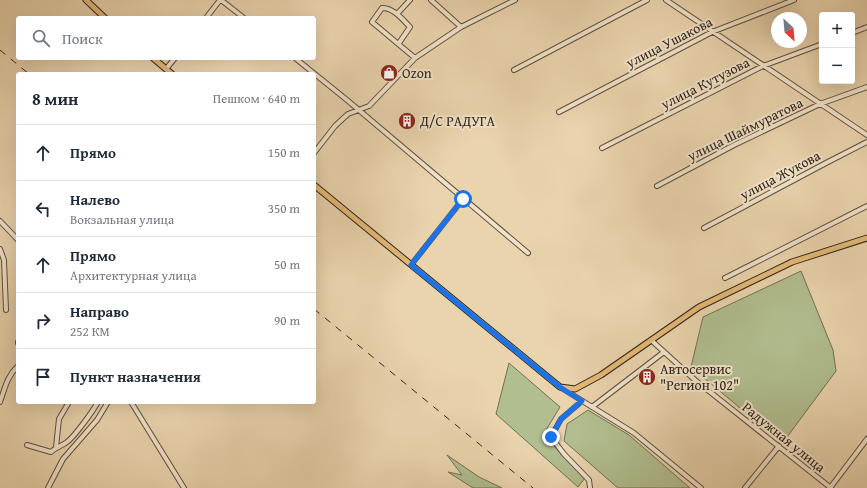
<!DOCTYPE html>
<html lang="ru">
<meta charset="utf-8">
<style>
:root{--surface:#fff;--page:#f6f6f7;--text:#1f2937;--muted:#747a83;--line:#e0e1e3}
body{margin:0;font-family:"Gentium Book Plus",serif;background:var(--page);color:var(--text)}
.controls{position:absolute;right:12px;top:12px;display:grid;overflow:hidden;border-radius:4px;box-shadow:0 4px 16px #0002}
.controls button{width:36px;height:36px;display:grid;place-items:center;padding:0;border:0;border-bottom:1px solid var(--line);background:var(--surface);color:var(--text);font:20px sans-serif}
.compass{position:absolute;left:771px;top:12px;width:36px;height:36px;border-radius:50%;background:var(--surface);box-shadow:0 4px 16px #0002;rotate:154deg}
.stop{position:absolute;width:12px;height:12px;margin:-9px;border:3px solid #1a73e8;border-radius:50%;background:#fff}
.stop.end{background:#1a73e8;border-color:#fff;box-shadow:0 1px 4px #0008}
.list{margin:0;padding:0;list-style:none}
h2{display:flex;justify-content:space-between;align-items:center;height:52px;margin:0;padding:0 16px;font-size:17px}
h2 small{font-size:13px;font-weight:400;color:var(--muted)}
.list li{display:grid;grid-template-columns:26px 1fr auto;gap:12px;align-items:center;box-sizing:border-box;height:56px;padding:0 16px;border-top:1px solid var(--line)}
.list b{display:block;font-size:15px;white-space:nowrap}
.list p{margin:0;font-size:13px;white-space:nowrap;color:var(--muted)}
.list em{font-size:13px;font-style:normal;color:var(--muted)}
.icon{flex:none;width:22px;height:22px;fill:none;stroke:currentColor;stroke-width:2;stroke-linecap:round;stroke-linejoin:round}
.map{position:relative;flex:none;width:867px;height:488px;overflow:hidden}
.search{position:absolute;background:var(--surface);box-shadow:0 4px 16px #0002;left:16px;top:16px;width:300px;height:44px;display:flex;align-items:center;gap:10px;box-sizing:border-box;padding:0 14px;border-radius:4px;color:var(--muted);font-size:15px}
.panel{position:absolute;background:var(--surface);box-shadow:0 4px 16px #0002;left:16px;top:72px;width:300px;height:332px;border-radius:4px}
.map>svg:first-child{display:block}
</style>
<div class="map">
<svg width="867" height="488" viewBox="0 0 867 488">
<rect width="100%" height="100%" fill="#ead4ae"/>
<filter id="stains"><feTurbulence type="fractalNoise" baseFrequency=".005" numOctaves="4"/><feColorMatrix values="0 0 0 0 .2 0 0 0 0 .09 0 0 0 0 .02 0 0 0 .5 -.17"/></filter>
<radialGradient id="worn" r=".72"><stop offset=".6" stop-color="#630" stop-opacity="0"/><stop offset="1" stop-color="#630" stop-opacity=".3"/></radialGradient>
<path fill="#b1be8f" stroke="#707054" d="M801 271 833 350 836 371 784 441 758 423 691 367 703 317Z
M509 363 560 407 543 435 585 478 578 487 496 414Z
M588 410 629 435 690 488H618L564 441 567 424Z
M447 455 479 477 502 488H473L448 472 462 475Z"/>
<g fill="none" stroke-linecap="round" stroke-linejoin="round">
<defs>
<path id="minor" d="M221 0 244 18
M431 0 461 27
M666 0 867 135
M397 14 410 0
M206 18 220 0
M852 33 867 27
M399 43 410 27C402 19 394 8 382 8L372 22 415 58
M295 58 347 100 528 253
M166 69 175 58
M514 70 647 0
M559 112 712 32 794 0
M602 148 763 66 822 44
M314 153 335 126 348 114 369 106 415 58 461 27 515 0
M657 186 734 145 820 104 867 87
M0 221 18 240
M704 228 826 163 867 142
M0 249 4 260 6 310
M411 265 463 199
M725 278 867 206
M651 340 695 380 831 488
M18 343V342
M560 387 634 433 701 488
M582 401 561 419 551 437 564 454 589 480 590 488
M0 402C5 388 7 376 18 366
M131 402 184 488
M592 407 664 352
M27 445 51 452C56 447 62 446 67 442 75 436 93 411 98 402
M56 447 59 419 69 402
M48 488 63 459 97 420 108 402
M745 488 779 446
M830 488 867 439"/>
<path id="major" d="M86 0 105 18
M153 58 172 74
M314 185 560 387 575 389 601 375 699 307 792 262 867 238"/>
</defs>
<use href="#minor" stroke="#5e4f3e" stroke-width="6"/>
<use href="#major" stroke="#2f2318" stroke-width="7"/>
<use href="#minor" stroke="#f1e3ca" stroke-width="4"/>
<use href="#major" stroke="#e5ba77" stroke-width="5"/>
<path stroke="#2f2318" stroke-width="1" stroke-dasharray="7 7" stroke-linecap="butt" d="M0 50 29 74
M314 309 533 488"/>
</g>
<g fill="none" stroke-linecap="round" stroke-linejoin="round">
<path stroke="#1a73e8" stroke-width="5" d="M463 199 411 265 560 387 582 401 561 419 551 437"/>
</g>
<defs>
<symbol id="shop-disc" viewBox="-11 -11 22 22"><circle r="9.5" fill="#8f2418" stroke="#f1e3ca"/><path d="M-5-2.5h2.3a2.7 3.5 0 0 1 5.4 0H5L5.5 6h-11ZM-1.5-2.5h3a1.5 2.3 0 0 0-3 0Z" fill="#fff"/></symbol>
<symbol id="building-disc" viewBox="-11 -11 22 22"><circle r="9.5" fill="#8f2418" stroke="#f1e3ca"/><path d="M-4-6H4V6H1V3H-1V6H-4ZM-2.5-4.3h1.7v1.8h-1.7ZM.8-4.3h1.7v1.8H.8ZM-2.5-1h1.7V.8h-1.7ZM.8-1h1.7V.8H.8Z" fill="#fff"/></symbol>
</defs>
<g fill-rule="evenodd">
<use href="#shop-disc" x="379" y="63" width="20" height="20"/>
<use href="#building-disc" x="397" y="111" width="20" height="20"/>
<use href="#building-disc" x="637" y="367" width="20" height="20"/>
</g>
<g text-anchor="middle" stroke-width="4" stroke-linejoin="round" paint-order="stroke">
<g font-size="14" fill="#2f2318" stroke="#f1e3ca">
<text transform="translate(669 42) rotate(-27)" y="5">улица Ушакова</text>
<text transform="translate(705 83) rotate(-27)" y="5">улица Кутузова</text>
<text transform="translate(745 129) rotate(-26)" y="5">улица Шаймуратова</text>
<text transform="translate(780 175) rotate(-28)" y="5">улица Жукова</text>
<text transform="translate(784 437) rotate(39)" y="5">Радужная улица</text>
</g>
<g font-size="14" fill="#2f2318" stroke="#f1e3ca" text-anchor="start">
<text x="402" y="78">Ozon</text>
<text x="420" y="126">Д/С РАДУГА</text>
<text x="660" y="374">Автосервис<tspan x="660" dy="16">"Регион 102"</tspan></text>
</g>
</g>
<rect width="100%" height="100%" filter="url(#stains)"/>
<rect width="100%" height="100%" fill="url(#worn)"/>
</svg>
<div class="controls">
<button>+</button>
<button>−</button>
</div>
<svg class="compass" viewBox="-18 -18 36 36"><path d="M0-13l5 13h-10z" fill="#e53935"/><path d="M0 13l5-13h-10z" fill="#747a83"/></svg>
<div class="stop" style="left:463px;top:199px"></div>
<div class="stop end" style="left:551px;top:437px"></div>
<div class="search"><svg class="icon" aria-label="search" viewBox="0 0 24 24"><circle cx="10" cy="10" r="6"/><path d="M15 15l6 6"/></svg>Поиск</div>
<section class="panel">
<h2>8 мин<small>Пешком · 640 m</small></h2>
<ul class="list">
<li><svg class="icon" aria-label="ahead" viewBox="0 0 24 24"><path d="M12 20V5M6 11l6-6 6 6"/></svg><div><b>Прямо</b></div><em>150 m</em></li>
<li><svg class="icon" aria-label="left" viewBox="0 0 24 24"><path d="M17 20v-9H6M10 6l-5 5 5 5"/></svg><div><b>Налево</b><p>Вокзальная улица</p></div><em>350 m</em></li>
<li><svg class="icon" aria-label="ahead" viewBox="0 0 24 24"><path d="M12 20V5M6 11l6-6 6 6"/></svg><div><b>Прямо</b><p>Архитектурная улица</p></div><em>50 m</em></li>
<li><svg class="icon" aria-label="right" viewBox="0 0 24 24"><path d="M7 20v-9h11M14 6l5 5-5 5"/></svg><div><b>Направо</b><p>252 КМ</p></div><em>90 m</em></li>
<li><svg class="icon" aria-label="arrive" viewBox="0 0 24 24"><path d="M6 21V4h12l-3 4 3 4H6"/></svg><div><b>Пункт назначения</b></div></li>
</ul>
</section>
</div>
